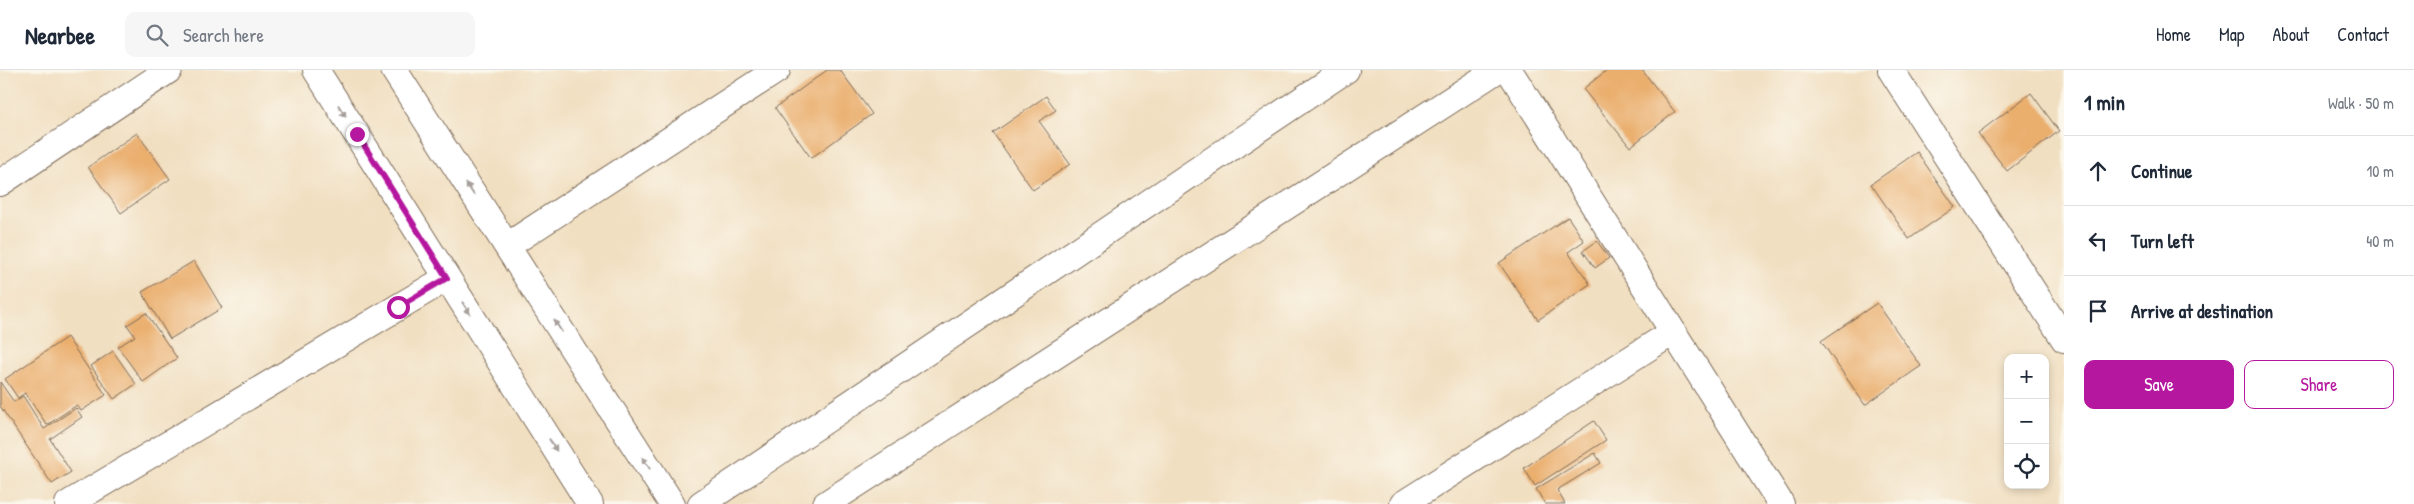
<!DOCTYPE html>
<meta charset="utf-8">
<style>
:root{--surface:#fff;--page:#f6f6f7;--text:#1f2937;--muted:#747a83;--line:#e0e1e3;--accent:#b5179e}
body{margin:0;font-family:"Patrick Hand",sans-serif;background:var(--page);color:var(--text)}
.controls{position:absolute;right:15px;bottom:15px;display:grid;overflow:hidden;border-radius:10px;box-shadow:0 2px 8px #0003}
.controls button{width:45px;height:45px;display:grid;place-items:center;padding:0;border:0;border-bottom:1px solid var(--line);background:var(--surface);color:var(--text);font:25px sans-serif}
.stop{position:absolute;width:15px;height:15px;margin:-11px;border:4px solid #b5179e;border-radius:50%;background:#fff}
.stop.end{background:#b5179e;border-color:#fff;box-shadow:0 1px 5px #0008}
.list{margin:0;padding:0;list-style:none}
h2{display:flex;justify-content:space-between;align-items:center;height:65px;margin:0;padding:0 20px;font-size:21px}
h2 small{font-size:16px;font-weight:400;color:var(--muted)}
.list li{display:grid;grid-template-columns:32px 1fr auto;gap:15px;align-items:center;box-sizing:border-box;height:70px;padding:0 20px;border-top:1px solid var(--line)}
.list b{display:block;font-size:19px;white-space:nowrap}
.list em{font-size:16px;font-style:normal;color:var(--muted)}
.actions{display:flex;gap:10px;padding:15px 20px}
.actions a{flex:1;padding:11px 0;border:1px solid var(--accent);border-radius:10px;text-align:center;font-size:18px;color:var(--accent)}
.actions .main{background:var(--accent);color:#fff}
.icon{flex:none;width:28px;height:28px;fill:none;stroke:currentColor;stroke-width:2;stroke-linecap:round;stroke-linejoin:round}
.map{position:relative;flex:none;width:2064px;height:434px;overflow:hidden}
header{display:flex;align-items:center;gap:30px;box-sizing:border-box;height:70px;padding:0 25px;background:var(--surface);border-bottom:1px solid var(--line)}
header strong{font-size:24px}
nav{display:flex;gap:28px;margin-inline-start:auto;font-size:18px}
.search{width:350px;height:45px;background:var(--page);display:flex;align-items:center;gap:12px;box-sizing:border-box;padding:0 18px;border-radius:10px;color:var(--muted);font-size:19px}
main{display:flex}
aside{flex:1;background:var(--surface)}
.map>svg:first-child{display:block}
</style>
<header>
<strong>Nearbee</strong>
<div class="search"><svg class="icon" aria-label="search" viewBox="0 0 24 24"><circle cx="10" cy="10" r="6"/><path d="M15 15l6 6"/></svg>Search here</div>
<nav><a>Home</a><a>Map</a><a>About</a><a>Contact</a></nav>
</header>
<main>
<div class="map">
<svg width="2064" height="434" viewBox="0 0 2064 434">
<rect width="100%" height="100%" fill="#fbf7ec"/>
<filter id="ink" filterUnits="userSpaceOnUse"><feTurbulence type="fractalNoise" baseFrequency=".02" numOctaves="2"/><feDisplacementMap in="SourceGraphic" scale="10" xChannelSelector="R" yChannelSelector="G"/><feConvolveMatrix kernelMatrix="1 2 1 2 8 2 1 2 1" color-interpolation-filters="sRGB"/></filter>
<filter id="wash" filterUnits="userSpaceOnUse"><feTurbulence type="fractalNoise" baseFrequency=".0096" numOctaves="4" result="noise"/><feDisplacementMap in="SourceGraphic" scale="20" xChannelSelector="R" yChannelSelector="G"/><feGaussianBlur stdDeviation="1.12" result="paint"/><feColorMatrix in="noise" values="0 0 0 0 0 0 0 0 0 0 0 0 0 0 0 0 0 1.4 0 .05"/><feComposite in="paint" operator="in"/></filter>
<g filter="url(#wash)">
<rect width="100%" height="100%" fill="#f1dfc1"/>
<g id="blocks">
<path fill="#eaae6d" d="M827 0H840L872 44 811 88 775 38Z
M1607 0H1642L1675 42 1630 77 1583 19Z
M2031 23 2059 61 2007 101 1978 63Z
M1046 26 1056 40 1039 51 1070 94 1033 120 993 63Z
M137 63 170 109 121 143 88 97Z
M1917 82 1955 137 1909 169 1871 114Z
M1568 147 1584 171 1568 182 1590 214 1538 250 1499 193Z
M1597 171 1609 188 1595 198 1583 181Z
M194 191 222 238 170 269 142 222Z
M1877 233 1921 296 1865 335 1821 271Z
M146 243 177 288 143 312 118 277 135 266 127 255Z
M67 267 106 325 81 341 77 335 47 355 25 323 18 328 5 309Z
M113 281 136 314 114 329 91 296Z
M0 312 14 332 23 326 44 359 76 338 82 347 50 369 71 402 52 414 0 336Z
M1594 351 1606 370 1535 416 1524 398Z
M1595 383 1601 393 1557 420 1565 434H1545L1536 419Z"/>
</g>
</g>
<g filter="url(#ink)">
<use href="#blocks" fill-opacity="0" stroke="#7b6957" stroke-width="1"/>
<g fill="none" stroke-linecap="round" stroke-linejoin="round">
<defs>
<path id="minor" d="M316 0 590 434
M394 0 672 434
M1509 0 1781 434
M1891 0 2064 269
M0 113 169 0
M507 176 777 0
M68 434 447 208
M701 434 1346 0
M826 434 1497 0
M1403 434 1673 262"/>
</defs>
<use href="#minor" stroke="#7b6957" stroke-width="28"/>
<use href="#minor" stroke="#fff" stroke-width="26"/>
</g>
<defs><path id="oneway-solid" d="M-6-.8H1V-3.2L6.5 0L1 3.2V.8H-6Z" transform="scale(1.25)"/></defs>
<g fill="#a79f9a">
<use href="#oneway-solid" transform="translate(342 41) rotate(58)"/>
<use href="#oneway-solid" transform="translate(470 119) rotate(-123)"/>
<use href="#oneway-solid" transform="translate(466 238) rotate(58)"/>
<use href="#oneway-solid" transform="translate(558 256) rotate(-123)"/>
<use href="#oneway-solid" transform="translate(553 375) rotate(58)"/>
<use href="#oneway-solid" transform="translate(646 393) rotate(-123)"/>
</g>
</g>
<g fill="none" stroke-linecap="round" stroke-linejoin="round" filter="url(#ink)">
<path stroke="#b5179e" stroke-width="6" d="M357 64 447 208 398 237"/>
</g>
</svg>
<div class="controls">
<button>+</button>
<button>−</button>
<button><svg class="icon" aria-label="locate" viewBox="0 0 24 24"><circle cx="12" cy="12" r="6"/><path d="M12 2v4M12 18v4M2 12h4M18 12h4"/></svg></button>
</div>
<div class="stop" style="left:398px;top:237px"></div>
<div class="stop end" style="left:357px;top:64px"></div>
</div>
<aside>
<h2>1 min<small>Walk · 50 m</small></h2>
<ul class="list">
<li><svg class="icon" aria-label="ahead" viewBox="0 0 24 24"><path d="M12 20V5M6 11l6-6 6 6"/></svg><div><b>Continue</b></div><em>10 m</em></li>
<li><svg class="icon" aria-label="left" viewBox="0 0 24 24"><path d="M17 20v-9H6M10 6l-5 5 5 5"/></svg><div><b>Turn left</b></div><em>40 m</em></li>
<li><svg class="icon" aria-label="arrive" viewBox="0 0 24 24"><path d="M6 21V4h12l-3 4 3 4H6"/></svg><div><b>Arrive at destination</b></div></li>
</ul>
<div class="actions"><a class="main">Save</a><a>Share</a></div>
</aside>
</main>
